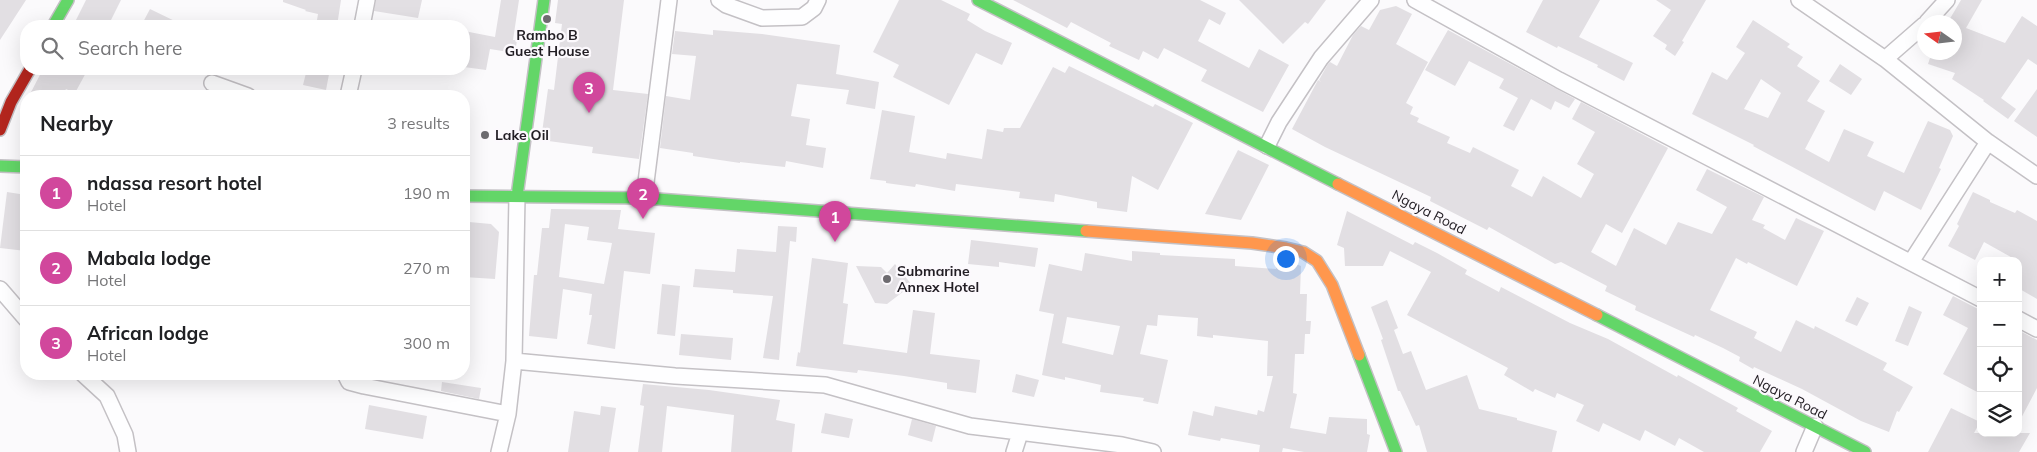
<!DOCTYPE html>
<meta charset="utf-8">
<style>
:root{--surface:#fff;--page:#f6f6f6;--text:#202124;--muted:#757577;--line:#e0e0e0;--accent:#b45309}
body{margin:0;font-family:Mulish,sans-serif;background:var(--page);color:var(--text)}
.controls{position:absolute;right:15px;bottom:15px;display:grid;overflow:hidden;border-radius:10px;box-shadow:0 5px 20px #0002}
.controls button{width:45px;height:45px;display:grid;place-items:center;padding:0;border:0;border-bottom:1px solid var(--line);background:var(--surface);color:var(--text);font:25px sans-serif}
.compass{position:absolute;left:1917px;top:15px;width:45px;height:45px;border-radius:50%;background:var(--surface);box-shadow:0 5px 20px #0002;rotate:284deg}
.you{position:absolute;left:1285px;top:258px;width:18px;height:18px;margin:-12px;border:4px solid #fff;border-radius:50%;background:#1a73e8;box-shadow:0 0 0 8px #1a73e833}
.badge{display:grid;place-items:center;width:32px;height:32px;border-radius:50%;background:var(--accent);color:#fff;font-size:16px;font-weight:700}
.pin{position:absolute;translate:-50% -41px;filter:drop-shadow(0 1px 2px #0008)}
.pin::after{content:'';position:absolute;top:26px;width:18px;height:15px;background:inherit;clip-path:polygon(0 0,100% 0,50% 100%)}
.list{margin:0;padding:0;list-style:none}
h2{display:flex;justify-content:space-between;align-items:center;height:65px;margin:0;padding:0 20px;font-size:21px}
h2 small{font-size:16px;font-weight:400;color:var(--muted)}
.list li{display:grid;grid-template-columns:32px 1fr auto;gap:15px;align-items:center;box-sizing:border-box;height:75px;padding:0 20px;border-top:1px solid var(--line)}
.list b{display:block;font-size:19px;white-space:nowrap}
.list p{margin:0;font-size:16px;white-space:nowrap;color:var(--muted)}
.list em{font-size:16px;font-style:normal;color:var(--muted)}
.icon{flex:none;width:28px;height:28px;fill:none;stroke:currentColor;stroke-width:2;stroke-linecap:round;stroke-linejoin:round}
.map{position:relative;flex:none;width:2037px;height:452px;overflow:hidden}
.search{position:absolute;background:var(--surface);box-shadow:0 5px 20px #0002;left:20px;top:20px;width:450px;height:55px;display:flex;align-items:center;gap:12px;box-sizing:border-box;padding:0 18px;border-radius:20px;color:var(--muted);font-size:19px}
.panel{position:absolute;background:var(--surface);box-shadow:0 5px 20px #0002;left:20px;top:90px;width:450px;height:290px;border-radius:20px}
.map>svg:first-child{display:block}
</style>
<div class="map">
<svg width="2037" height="452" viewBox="0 0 2037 452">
<rect width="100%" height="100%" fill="#fbfafc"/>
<path fill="#e2dfe3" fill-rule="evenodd" d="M0 0H26L0 40Z
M86 0H121L108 26H73Z
M283 0H341L337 26H316L318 14 305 11 306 10 283 2Z
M376 0H422L418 18 374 11Z
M501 0H519L513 40H517L515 53 490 49 486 70 464 67V31L495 37Z
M558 0H624L613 90 648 94 639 159 592 153 593 147 541 140 548 89 554 90 562 24 555 23Z
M899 0H941L970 14 967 20 985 31 1012 43 1002 65 976 53 949 105 893 77 899 65 873 52Z
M1013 0H1200L1226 13 1220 25 1209 19 1198 41 1249 68 1259 49 1289 65 1263 112 1201 81 1207 70 1164 48 1158 59 1143 51 1139 60 1109 46 1111 43 1071 22 1067 28Z
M1239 0H1326L1308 24 1305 22 1283 44Z
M1543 0H1600L1579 37 1633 63 1624 81 1597 67 1598 65 1558 46 1557 48 1526 32Z
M1656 0H1706L1682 41 1684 42 1675 56 1665 49 1667 45 1653 36 1671 10Z
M1961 0H1982L1966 28 2005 43 2022 16 2037 26V65L2028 59 2001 98 2016 109 2008 119 1983 101 1984 100 1952 79 1955 73 1928 64 1932 52H1954V22H1948Z
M1396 6 1412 14 1396 44 1428 62 1406 103 1413 107 1410 114 1419 118 1417 122 1450 137 1447 143 1470 153 1473 147 1519 170 1511 186 1532 197 1543 176 1581 198 1594 174 1577 164 1595 132 1572 119 1581 102 1668 148 1622 233 1606 224 1591 252 1616 266 1634 228 1666 245 1678 222 1712 234 1727 207 1696 190 1707 169 1764 197 1752 220 1765 225 1763 228 1785 240 1796 218 1824 231 1797 286 1748 262 1747 264 1736 258 1710 310 1757 332 1754 338 1781 352 1796 320 1814 329 1815 326 1887 363 1883 370 1913 387 1899 412 1897 411 1889 432 1861 421 1802 389 1754 367 1753 369 1739 361 1740 357 1723 348 1695 335 1694 337 1635 310 1636 306 1605 291 1607 286 1561 262 1555 264 1489 227 1487 230 1430 201 1431 197 1325 147 1292 129 1318 80 1321 82 1319 80 1328 64 1330 62 1337 66 1353 35 1361 26 1369 30 1380 10Z
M150 9 185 26H141Z
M1753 20 1790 44 1787 47 1803 57 1797 66 1820 81 1807 101 1825 111 1805 149 1829 162 1844 129 1874 142 1867 156 1904 173 1928 121 1950 130 1953 136 1939 168 1941 169 1921 210 1884 191 1875 211 1753 146 1754 145 1692 114 1712 72 1727 80 1745 53 1736 47ZM1761 79 1781 93 1768 118 1744 109Z
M713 30 762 34 840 45 836 74 879 82 875 109 846 104 849 90 797 84 791 116 810 119 806 145 826 148 823 168 786 161 785 167 740 162V163L693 156V153L660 148 666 96 690 100 696 56 672 54 675 31 713 35Z
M1448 30 1575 99 1569 108 1555 101 1551 110 1531 99 1514 131 1503 126 1518 98 1499 88 1504 79 1469 61 1455 86 1425 70Z
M1840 64 1862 79 1851 95 1829 81Z
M1069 66 1153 107 1155 104 1193 123 1158 190 1132 176 1127 212 1097 208V202L1055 194 1054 202 1019 198 1020 192 956 184 955 191 916 184 915 187 886 183V181L870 179 882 110 915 116 909 152 946 159 947 153 982 159 987 129 1003 132 1004 128H1020L1053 67 1065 73Z
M43 69H88L75 93 66 89 62 96H29Z
M307 69H330L326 90 303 85Z
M2037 89V137L2014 121Z
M1238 150 1269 165 1241 220 1205 214Z
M7 192 26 195V251L0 248Z
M1973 192 1990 200V202L2015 213 2017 210 2037 221V299L2018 288V261L1984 242 1975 260 1948 246 1959 226 1957 224Z
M551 209 621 210 618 229 655 233 650 274 624 271 615 349 587 344 592 315H589L592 294 563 289 557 339 529 336 534 275H537L542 228H549ZM565 224 589 227 587 240 612 243 604 284 559 277Z
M1347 211 1413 245 1415 242 1437 253 1467 270 1465 274 1499 292 1501 287 1570 323 1608 339 1677 377 1678 375 1738 408 1736 411 1772 431 1760 452H1704L1679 438 1675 446 1645 430 1640 441 1603 423 1599 432 1576 421 1584 405 1557 393 1555 398 1535 389 1533 392 1504 375 1508 368 1407 315 1431 272 1390 251 1383 266H1345L1344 248 1337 245Z
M469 222 491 224 499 232 495 279 464 277V253L467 254Z
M778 226 797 227 796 242 790 241 779 360 763 358 773 296 733 293V290L693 287 695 269 735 272 737 249 776 252Z
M971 240 1038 248 1035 267 999 262V267L968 264Z
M1132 251 1160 253V255L1235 259V266L1276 269 1277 260 1291 262 1301 266 1300 294H1307L1306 321H1311L1310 334H1305L1304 354H1295L1293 393 1297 394 1290 428 1326 434 1329 417 1367 419V434L1370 435 1367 452H1304L1283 448 1282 452H1259L1260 445 1221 438 1220 441 1188 435 1193 411 1213 416 1215 406 1257 415 1258 410 1264 412 1273 376H1267L1268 341 1213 335V338L1197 336 1198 318 1158 315 1157 326 1147 325 1140 354 1168 360 1158 404 1143 401 1144 398 1100 392 1101 385 1065 377V380L1042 375 1054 314 1039 311 1049 264 1082 271 1085 253 1132 261ZM1067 317 1120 326 1113 355 1062 343Z
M812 258 848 263 843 303 848 304 843 344 907 353 913 310 935 313 930 354 980 360 976 393 947 389V383L904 376 858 370 857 373 796 366 798 352 800 353Z
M895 264 912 285 887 304 875 303 856 266 881 267 887 273Z
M662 284 680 286 675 336 657 334Z
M1953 296 1978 309 1981 308V394L1943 374 1968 328 1943 315Z
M1857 297 1869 303 1857 326 1845 321Z
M1387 300 1398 328 1394 330 1403 354 1411 351 1426 390 1467 375 1479 409 1517 418V420L1557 431 1552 452H1427L1419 425 1416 426 1400 391H1398L1381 340 1383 339 1371 307Z
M1909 306 1922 312 1908 346 1895 341Z
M2018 330 2037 340V388L2018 424Z
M681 334 733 338 731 360 679 355Z
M1016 374 1039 380 1034 397 1012 392Z
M442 382 481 388 479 399 441 391Z
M643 384 709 390 780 400 776 420 795 424 792 452H731L734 415 667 406 662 452H638L644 406 640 405Z
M369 405 427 416 423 439 365 429Z
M601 406 616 408 609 452H568L574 411 600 415Z
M1951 408 1980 422 1974 433H2030L2019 452H1928Z
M825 413 853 419 849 438 821 433Z
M912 419 936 426 932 442 908 435Z"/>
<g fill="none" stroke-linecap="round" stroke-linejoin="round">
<defs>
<path id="street" d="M719 0 726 5 762 18 802 17 814 8 818 0
M1415 0 1559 80 1981 299
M1799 0 1885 59 1988 142 2037 176
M1927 22 1947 0
M362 26 367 0
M1885 59 1924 25
M212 83 248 96
M348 96 354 69
M1267 146 1279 122 1321 58 1371 0
M644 198 669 0
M1911 262 1988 142
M0 289 26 319
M2018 319 2037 329
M514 361 675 376 825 385 970 426 1122 445 1153 452
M83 374 107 396 125 435 128 452
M345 374 349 382 364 386 508 414
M499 452 508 414 514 361 517 196
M1014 452 1020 433
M1804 452 1815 426"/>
<path id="fast" d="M978 0 1338 184
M53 26 68 0
M0 166 26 167
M464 196 644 198 1086 231
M517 196 544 0
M1597 315 1865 452
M1359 355 1396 452"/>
<path id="slow" d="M1338 184 1597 315
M1086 231 1252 243 1286 248 1303 252 1317 261 1332 285 1359 355"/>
<path id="jam" d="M0 130 11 102 30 69"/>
</defs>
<use href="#street" stroke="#c4c1c5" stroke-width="18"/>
<use href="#fast" stroke="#c4c1c5" stroke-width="14"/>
<use href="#slow" stroke="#c4c1c5" stroke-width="14"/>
<use href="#jam" stroke="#c4c1c5" stroke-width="14"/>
<use href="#street" stroke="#fefeff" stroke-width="15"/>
<use href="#fast" stroke="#63d668" stroke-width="11"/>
<use href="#slow" stroke="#ff974d" stroke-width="11"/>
<use href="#jam" stroke="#b3261e" stroke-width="11"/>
</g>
<g fill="#6e6b70" stroke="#fcf9fd" stroke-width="2">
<circle cx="547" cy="19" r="5"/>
<circle cx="485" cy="135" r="5"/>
<circle cx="887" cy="279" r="5"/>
</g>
<g text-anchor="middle" stroke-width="4.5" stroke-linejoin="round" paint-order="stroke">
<g font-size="14" font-weight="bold" fill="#221e24" stroke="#fcf9fd" text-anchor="start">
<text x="547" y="40" text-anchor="middle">Rambo B<tspan x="547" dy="16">Guest House</tspan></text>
<text x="495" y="140">Lake Oil</text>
<text x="897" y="276">Submarine<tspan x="897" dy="16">Annex Hotel</tspan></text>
</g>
<g font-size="14" fill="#221e24" stroke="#fcf9fd">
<text transform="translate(1429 212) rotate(27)" y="5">Ngaya Road</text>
<text transform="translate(1790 397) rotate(27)" y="5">Ngaya Road</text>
</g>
</g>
</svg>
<div class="controls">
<button>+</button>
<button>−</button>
<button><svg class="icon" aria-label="locate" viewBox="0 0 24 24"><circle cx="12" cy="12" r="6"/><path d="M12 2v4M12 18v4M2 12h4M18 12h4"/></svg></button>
<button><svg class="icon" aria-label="layers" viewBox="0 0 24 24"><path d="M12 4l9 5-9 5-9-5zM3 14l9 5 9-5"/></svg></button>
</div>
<svg class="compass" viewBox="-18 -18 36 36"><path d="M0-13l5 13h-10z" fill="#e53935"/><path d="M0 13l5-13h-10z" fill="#757577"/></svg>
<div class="you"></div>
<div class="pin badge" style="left:835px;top:242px;background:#d1479c">1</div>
<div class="pin badge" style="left:643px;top:219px;background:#d1479c">2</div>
<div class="pin badge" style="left:589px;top:113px;background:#d1479c">3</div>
<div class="search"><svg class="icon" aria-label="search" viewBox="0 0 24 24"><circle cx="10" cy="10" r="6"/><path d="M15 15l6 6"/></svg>Search here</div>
<section class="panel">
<h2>Nearby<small>3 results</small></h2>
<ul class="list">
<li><span class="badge" style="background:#d1479c">1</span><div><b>ndassa resort hotel</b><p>Hotel</p></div><em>190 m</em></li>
<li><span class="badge" style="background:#d1479c">2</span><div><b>Mabala lodge</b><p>Hotel</p></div><em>270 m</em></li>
<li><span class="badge" style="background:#d1479c">3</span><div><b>African lodge</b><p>Hotel</p></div><em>300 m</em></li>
</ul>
</section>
</div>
